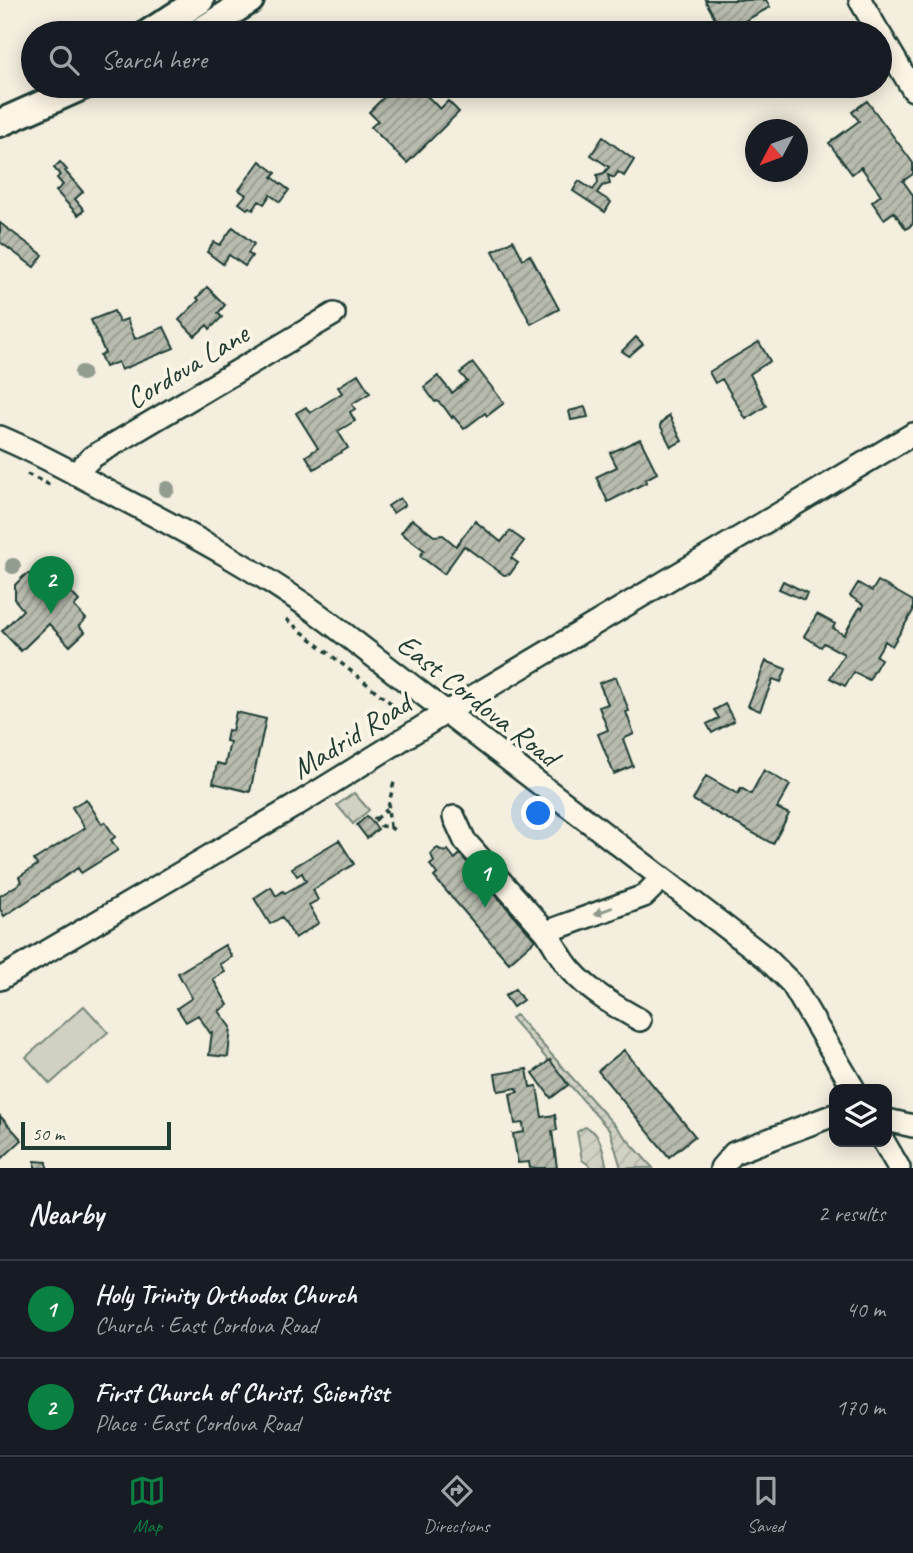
<!DOCTYPE html>
<meta charset="utf-8">
<style>
:root{--surface:#171b24;--page:#242831;--text:#f1f3f6;--muted:#9ea1a6;--line:#363941;--accent:#0b8043}
body{margin:0;font-family:Caveat,sans-serif;background:var(--page);color:var(--text)}
.controls{position:absolute;right:21px;bottom:21px;display:grid;overflow:hidden;border-radius:14px;box-shadow:0 4px 18px #0003}
.controls button{width:63px;height:63px;display:grid;place-items:center;padding:0;border:0;border-bottom:2px solid var(--line);background:var(--surface);color:var(--text);font:35px sans-serif}
.compass{position:absolute;left:745px;top:119px;width:63px;height:63px;border-radius:50%;background:var(--surface);box-shadow:0 4px 18px #0003;rotate:229deg}
.scale{position:absolute;left:21px;bottom:18px;width:150px;box-sizing:border-box;padding-left:7px;border:4px solid #1f3d34;border-top:0;font-size:19px;line-height:24px;white-space:nowrap;color:#1f3d34;-webkit-text-stroke:5px #fcf5e5;paint-order:stroke}
.you{position:absolute;left:539px;top:814px;width:24px;height:24px;margin:-18px;border:5px solid #fff;border-radius:50%;background:#1a73e8;box-shadow:0 0 0 10px #1a73e833}
.badge{display:grid;place-items:center;width:46px;height:46px;border-radius:50%;background:var(--accent);color:#fff;font-size:23px;font-weight:700}
.pin{position:absolute;translate:-50% -58px;filter:drop-shadow(0 2px 4px #0008)}
.pin::after{content:'';position:absolute;top:37px;width:24px;height:21px;background:inherit;clip-path:polygon(0 0,100% 0,50% 100%)}
.list{margin:0;padding:0;list-style:none}
h2{display:flex;justify-content:space-between;align-items:center;height:91px;margin:0;padding:0 28px;font-size:30px}
h2 small{font-size:23px;font-weight:400;color:var(--muted)}
.list li{display:grid;grid-template-columns:46px 1fr auto;gap:21px;align-items:center;box-sizing:border-box;height:98px;padding:0 28px;border-top:2px solid var(--line)}
.list b{display:block;font-size:26px;white-space:nowrap}
.list p{margin:0;font-size:23px;white-space:nowrap;color:var(--muted)}
.list em{font-size:23px;font-style:normal;color:var(--muted)}
.icon{flex:none;width:38px;height:38px;fill:none;stroke:currentColor;stroke-width:2;stroke-linecap:round;stroke-linejoin:round}
.map{position:relative;flex:none;width:913px;height:1168px;overflow:hidden}
.search{position:absolute;background:var(--surface);box-shadow:0 4px 18px #0003;left:21px;right:21px;top:21px;height:77px;display:flex;align-items:center;gap:18px;box-sizing:border-box;padding:0 24px;border-radius:38px;color:var(--muted);font-size:26px}
.sheet{height:287px;background:var(--surface)}
nav{display:flex;justify-content:space-around;align-items:center;box-sizing:border-box;height:98px;border-top:2px solid var(--line);background:var(--surface);font-size:19px;color:var(--muted)}
nav a{display:grid;justify-items:center;gap:4px}
nav .on{color:var(--accent)}
.map>svg:first-child{display:block}
</style>
<div class="map">
<svg width="913" height="1168" viewBox="0 0 913 1168">
<defs>
<pattern id="park-tufts" width="24" height="20" patternUnits="userSpaceOnUse" patternTransform="scale(1.75)"><rect width="24" height="20" fill="#d0d1c2"/><path d="M3 7l-1-3M5 7V3M7 7l1-3M15 17l-1-3M17 17v-4M19 17l1-3" fill="none" stroke="#b2b4a7"/></pattern>
<pattern id="garden-furrows" width="10" height="10" patternUnits="userSpaceOnUse" patternTransform="scale(1.75)"><rect width="10" height="10" fill="#d0d1c2"/><path d="M-1 1l2-2M0 10L10 0M9 11l2-2" fill="none" stroke="#b2b4a7"/></pattern>
<pattern id="building-hatch" width="6" height="6" patternUnits="userSpaceOnUse" patternTransform="scale(1.75)"><rect width="6" height="6" fill="#b8bcae"/><path d="M-1 1l2-2M0 6l6-6M5 7l2-2" fill="none" stroke="#959a8e"/></pattern>
</defs>
<rect width="100%" height="100%" fill="#f3eede"/>
<filter id="ink" filterUnits="userSpaceOnUse"><feTurbulence type="fractalNoise" baseFrequency=".0143" numOctaves="2"/><feDisplacementMap in="SourceGraphic" scale="14" xChannelSelector="R" yChannelSelector="G"/><feConvolveMatrix kernelMatrix="1 2 1 2 8 2 1 2 1" color-interpolation-filters="sRGB"/></filter>
<g filter="url(#ink)">
<path fill="url(#park-tufts)" stroke="#78877b" stroke-width="2" d="M354 793 369 810 353 824 337 805Z"/>
<path fill="url(#garden-furrows)" stroke="#78877b" stroke-width="2" d="M516 1015 653 1168H621L610 1131 511 1018Z
M585 1127C602 1132 603 1153 607 1168H593L582 1160 577 1132Z"/>
<path fill="#d0d1c2" stroke="#78877b" stroke-width="2" d="M84 1006 108 1032 50 1084 26 1057Z"/>
<path fill="url(#building-hatch)" stroke="#1f3d34" stroke-width="2" d="M705 0H766L770 7 723 33Z
M395 86 403 93 411 86H433L425 94 440 109 448 101 459 112 407 163 371 127 378 121 369 112Z
M867 101 913 163V174L903 181 913 195V224L906 229 894 212 884 219 872 202 881 195 861 167 852 174 829 143 859 121 852 112Z
M603 137 634 160 624 176 618 172 614 178 608 175 610 184 602 186 597 193 611 202 605 212 573 191 579 181 593 190 598 183 597 175 604 173 609 167 591 155Z
M260 161 276 173 272 177 289 190 280 202 270 195 264 204 259 201 253 210 249 207 247 209 239 203 246 195 239 190Z
M60 162 67 170 65 171 83 192 75 199 84 210 78 215 56 191 63 185 57 178 60 175 54 168Z
M0 223 43 255 34 267 0 242Z
M233 227 254 244 248 253 252 256 245 266 229 255 223 264 207 252 214 242 220 245Z
M513 240 523 259 530 255 559 309 531 324 493 251Z
M207 287 225 305 218 313 222 317 210 329 207 325 195 336 179 320 199 300 197 298Z
M114 311 119 322 127 319 135 339 164 327 174 348 121 370 118 362 105 367 100 355 105 353 91 320Z
M636 337 643 344 629 356 622 351Z
M759 342 770 361 750 374 766 406 746 419 722 379 715 383 709 372Z
M473 363 504 403 487 416 485 413 464 429 453 416 452 418 444 407 437 401 435 402 424 387 438 376 452 393 467 381 460 373Z
M358 374 370 393 352 404 355 409 350 412 355 421 338 431 348 448 314 469 306 456 318 448 296 413 306 407 310 413 342 393 338 387Z
M585 407 588 417 571 420 569 411Z
M669 415 682 441 671 447 660 425Z
M640 439 657 473 646 479 647 482 608 502 596 477 617 467 610 453Z
M400 498 405 505 393 513 388 506Z
M412 519 434 536 443 535 456 546 475 521 501 542 510 531 524 541 511 558 518 563 510 574 504 575 464 546 444 574 420 556 424 550 401 533Z
M33 573 41 575 51 584 58 578 79 601 74 606 86 619 79 626 85 632 70 646 49 624 21 651 2 631 23 610 15 600V585L25 575Z
M783 581 807 593 804 600 779 589Z
M878 581 913 601V611L892 646 885 641 876 656 881 659 869 680 854 672 845 686 830 678 844 654 824 643 821 647 804 636 817 614 835 624 833 628 844 635 860 607 862 609 864 605 850 596 858 583 872 591Z
M766 661 786 669 781 682 773 679 760 711 748 706Z
M616 677 629 711 626 712 634 734 623 739 633 766 614 774 598 734 608 730 599 707 608 704 599 683Z
M725 704 734 721 712 733 707 724 719 718 714 710Z
M236 712 266 719 250 792 213 783 217 763 225 765 230 742 226 741 228 730 232 731Z
M764 770 790 785 777 808 789 814 773 844 693 800 706 776 738 794 741 788 751 794Z
M86 799 102 824 105 822 115 837 111 840 118 850 81 873 78 868 4 916 0 909V896L22 882 19 877 37 865 34 860 85 828 72 807Z
M367 816 378 829 367 838 357 825Z
M339 840 354 864 313 890 318 900 309 905 319 923 295 938 282 917 270 924 254 898 271 887 276 896 283 891 285 893 306 881 302 873 297 876 292 868Z
M437 848 445 852 448 850 455 859 460 854 535 940 509 963 434 877 437 874 430 865 434 862 431 854Z
M225 945 232 957 220 964 225 972 213 979 228 1005 219 1011 231 1027 228 1057 209 1055 212 1032 210 1033 198 1015 186 1022 177 1008 192 998 178 973Z
M515 989 523 1000 513 1007 505 996Z
M624 1050 695 1136 669 1157 598 1071Z
M550 1060 568 1085 551 1098 533 1073Z
M527 1069 530 1087 537 1086 542 1117 555 1115 557 1130 552 1131 557 1168H530L529 1162 518 1163 513 1134 524 1132 523 1123 515 1124 510 1094 518 1092 517 1088 498 1091 495 1074Z
M0 1116 22 1140 0 1160Z
M35 1161 47 1162V1168H35Z"/>
<g fill="none" stroke-linecap="round" stroke-linejoin="round">
<defs>
<path id="minor" d="M860 0 879 33
M880 34 913 90
M0 437C41 454 79 476 119 497 192 535 263 573 329 622L766 958 792 984 854 1089
M75 474 92 457 334 314
M454 817 465 841 546 932 644 896 662 878
M546 932C555 945 561 959 571 970 590 992 615 1006 640 1020
M0 979 293 807 445 713 913 434
M887 1120 913 1126
M884 1142 899 1168
M721 1168 734 1153 834 1115"/>
<path id="major" d="M149 33 200 0
M198 33 250 0
M0 123 83 86"/>
</defs>
<use href="#minor" stroke="#1f3d34" stroke-width="26"/>
<use href="#major" stroke="#1f3d34" stroke-width="32"/>
<path stroke="#1f3d34" stroke-width="3.5" stroke-dasharray="5 5" stroke-linecap="butt" d="M27 474 52 486
M286 619 402 712
M374 817 381 826 390 827 394 830
M376 819 388 809
M390 827 388 808 394 782"/>
<use href="#minor" stroke="#fcf5e5" stroke-width="21"/>
<use href="#major" stroke="#fcf5e5" stroke-width="26"/>
</g>
<g fill="#929d90">
<circle cx="82" cy="373" r="8"/>
<circle cx="167" cy="489" r="8"/>
<circle cx="13" cy="566" r="8"/>
</g>
<defs><path id="oneway-solid" d="M-6-.8H1V-3.2L6.5 0L1 3.2V.8H-6Z" transform="scale(1.75)"/></defs>
<use fill="#8e998c" href="#oneway-solid" transform="translate(603 911) rotate(159)"/>
</g>
<g text-anchor="middle" stroke-width="7" stroke-linejoin="round" paint-order="stroke">
<g font-size="30" fill="#1f3d34" stroke="#fcf5e5">
<text transform="translate(187 366) rotate(-31)" y="10">Cordova Lane</text>
<text transform="translate(478 700) rotate(38)" y="10">East Cordova Road</text>
<text transform="translate(351 736) rotate(-32)" y="10">Madrid Road</text>
</g>
</g>
</svg>
<div class="controls">
<button><svg class="icon" aria-label="layers" viewBox="0 0 24 24"><path d="M12 4l9 5-9 5-9-5zM3 14l9 5 9-5"/></svg></button>
</div>
<svg class="compass" viewBox="-18 -18 36 36"><path d="M0-13l5 13h-10z" fill="#e53935"/><path d="M0 13l5-13h-10z" fill="#9ea1a6"/></svg>
<div class="scale">50 m</div>
<div class="you"></div>
<div class="pin badge" style="left:485px;top:908px">1</div>
<div class="pin badge" style="left:51px;top:614px">2</div>
<div class="search"><svg class="icon" aria-label="search" viewBox="0 0 24 24"><circle cx="10" cy="10" r="6"/><path d="M15 15l6 6"/></svg>Search here</div>
</div>
<section class="sheet">
<h2>Nearby<small>2 results</small></h2>
<ul class="list">
<li><span class="badge">1</span><div><b>Holy Trinity Orthodox Church</b><p>Church · East Cordova Road</p></div><em>40 m</em></li>
<li><span class="badge">2</span><div><b>First Church of Christ, Scientist</b><p>Place · East Cordova Road</p></div><em>170 m</em></li>
</ul>
</section>
<nav>
<a class="on"><svg class="icon" aria-label="map" viewBox="0 0 24 24"><path d="M3 6l6-2 6 2 6-2v14l-6 2-6-2-6 2zM9 4v14M15 6v14"/></svg>Map</a>
<a><svg class="icon" aria-label="directions" viewBox="0 0 24 24"><path d="M12 3l9 9-9 9-9-9zM9 14v-3h6M13 9l2 2-2 2"/></svg>Directions</a>
<a><svg class="icon" aria-label="saved" viewBox="0 0 24 24"><path d="M7 4h10v16l-5-4-5 4z"/></svg>Saved</a>
</nav>
